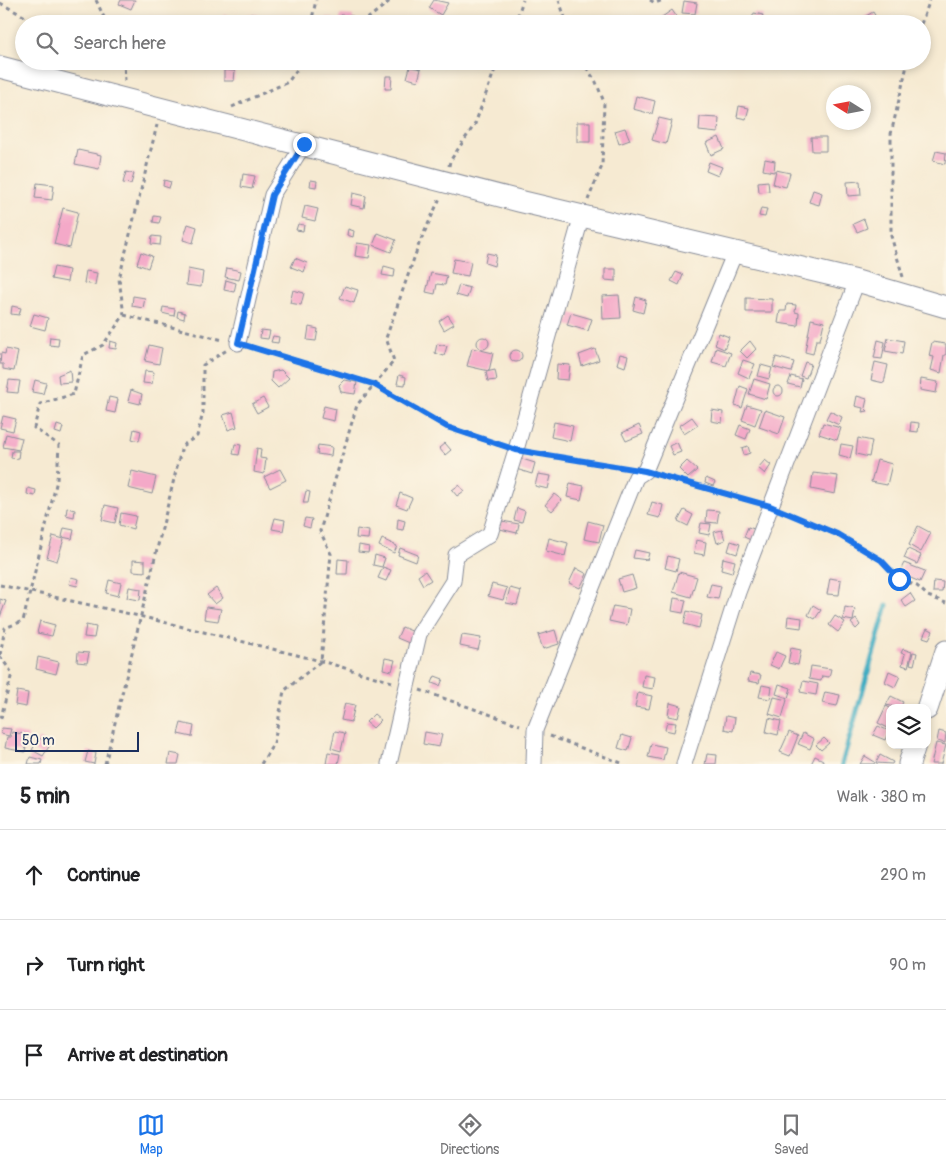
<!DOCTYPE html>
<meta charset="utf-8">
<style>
:root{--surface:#fff;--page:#f6f6f6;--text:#202124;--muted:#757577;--line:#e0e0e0;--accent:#1a73e8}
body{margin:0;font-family:Pangolin,sans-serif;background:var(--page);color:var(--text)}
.controls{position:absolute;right:15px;bottom:15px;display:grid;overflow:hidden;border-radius:10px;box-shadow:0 2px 8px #0003}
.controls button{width:45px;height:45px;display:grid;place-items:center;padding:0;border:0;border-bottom:1px solid var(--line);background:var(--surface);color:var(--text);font:25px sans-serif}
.compass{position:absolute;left:826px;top:85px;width:45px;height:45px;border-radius:50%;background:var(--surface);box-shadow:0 2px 8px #0003;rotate:281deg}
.scale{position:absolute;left:15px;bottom:12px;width:124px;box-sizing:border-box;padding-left:5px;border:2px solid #1b2f5e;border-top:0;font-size:14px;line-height:18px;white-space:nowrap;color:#1b2f5e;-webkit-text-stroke:4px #fcf5e5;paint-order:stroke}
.stop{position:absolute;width:15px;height:15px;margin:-11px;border:4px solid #1a73e8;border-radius:50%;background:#fff}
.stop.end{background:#1a73e8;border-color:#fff;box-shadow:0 1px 5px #0008}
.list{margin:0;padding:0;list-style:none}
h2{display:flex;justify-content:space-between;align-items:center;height:65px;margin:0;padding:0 20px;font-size:21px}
h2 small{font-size:16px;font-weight:400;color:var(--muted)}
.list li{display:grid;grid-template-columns:32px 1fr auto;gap:15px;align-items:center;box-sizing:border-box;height:90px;padding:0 20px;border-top:1px solid var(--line)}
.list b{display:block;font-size:19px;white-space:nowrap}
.list em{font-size:16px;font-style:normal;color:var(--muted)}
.icon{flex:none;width:28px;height:28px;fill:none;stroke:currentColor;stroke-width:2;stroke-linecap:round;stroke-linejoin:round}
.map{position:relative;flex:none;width:946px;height:764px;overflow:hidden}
.search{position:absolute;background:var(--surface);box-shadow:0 2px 8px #0003;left:15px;right:15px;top:15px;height:55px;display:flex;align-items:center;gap:12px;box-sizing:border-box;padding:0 18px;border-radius:28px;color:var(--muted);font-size:19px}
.sheet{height:335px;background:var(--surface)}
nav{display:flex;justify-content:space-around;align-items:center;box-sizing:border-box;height:70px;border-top:1px solid var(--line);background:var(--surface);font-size:14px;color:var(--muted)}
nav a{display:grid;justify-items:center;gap:2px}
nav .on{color:var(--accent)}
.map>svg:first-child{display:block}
</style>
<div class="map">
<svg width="946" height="764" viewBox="0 0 946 764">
<rect width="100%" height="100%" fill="#fcf5e5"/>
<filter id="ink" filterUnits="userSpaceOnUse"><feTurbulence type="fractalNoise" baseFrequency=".02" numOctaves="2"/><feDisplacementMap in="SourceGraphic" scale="10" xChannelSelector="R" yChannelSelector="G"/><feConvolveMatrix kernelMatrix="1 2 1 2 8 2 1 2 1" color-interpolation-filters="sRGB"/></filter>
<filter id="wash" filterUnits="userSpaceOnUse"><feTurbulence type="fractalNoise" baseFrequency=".0096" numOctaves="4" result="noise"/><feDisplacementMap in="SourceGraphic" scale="20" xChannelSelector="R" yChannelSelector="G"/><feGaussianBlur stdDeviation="1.12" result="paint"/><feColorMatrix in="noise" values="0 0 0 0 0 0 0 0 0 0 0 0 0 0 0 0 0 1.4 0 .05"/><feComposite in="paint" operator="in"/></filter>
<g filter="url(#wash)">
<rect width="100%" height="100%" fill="#f6ead2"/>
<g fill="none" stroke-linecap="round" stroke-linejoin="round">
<path stroke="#43adc2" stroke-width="5" d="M842 764 887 605"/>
</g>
<g id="blocks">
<path fill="#f4a9c8" d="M121 0H135L131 9 119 4Z
M434 0 448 3 441 15 429 8Z
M684 1 697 3 695 14 682 13Z
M672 10 678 19 672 24H667L662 17Z
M873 12 880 24H863L861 19Z
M754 13 763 15 760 24 751 21Z
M224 14 235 18 233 24H220Z
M247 14 262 15 261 24H246Z
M341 15 353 16 352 24H339Z
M327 17 333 18 332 24 326 23Z
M410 67 421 69 418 81 407 78Z
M224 70 235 71 234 81H224Z
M386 76H392L391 89H385Z
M636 96 655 101 652 114 633 109Z
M739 106 749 108 746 119 737 117Z
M700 117 719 118 718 133 699 131Z
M659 118 672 121 666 144 652 140Z
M577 122H590V142H577Z
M625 128 630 140 619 144 615 131Z
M719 137 724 149 711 155 706 143Z
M811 137H826V151H812Z
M78 150 101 155 99 169 75 164Z
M936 151 946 153 945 164 933 161Z
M765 159 775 161 774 172 763 170Z
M709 162 722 167 718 176 706 171Z
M776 170 790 173 786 187 773 184Z
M126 172 134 174 131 184 123 183Z
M243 174 255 176 252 189 241 187Z
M164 180 171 182 169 188 163 186Z
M311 180 317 181 316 187 310 186Z
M768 181 769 191 759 192 758 182Z
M860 181 861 195 848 196 847 182Z
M37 183 54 185 52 200 35 198Z
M813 190 822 193 819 205 809 202Z
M353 193 366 196 364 208 351 205Z
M305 206 318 209 315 221 302 218Z
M63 208 78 212 70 248 54 244Z
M761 208 767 209 765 217 759 216Z
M154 216 161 217 159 223 153 222Z
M864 219 867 228 857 232 853 224Z
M188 224 197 227 193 243 183 240Z
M298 224 304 225 303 231 296 230Z
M348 229 354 231 353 237 347 235Z
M378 233 396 240 391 252 373 245Z
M152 236 161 237 160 245 151 244Z
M357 243 371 245 369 258 355 256Z
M141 252 152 256 148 268 137 264Z
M487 253 496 255 494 266 485 263Z
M295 258 307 263 304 272 291 267Z
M454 259 471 262 468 276 451 273Z
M384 266 395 269 394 277 382 275Z
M54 267 69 270 67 282 51 279Z
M227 268 241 271 239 280 225 277Z
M188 269 203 272 201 287 186 285Z
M605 269H616V281L605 280Z
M86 271 97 273 95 285 84 283Z
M676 272 683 275 679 285 671 281Z
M431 273 447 276 445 285 437 284 435 294 426 292Z
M226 280 236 283 234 292 224 290Z
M459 285 470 288 467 298 456 295Z
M345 286 358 290 354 303 340 298Z
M293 290 304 293 301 305 290 303Z
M619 295 621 318 603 319 602 296Z
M133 296 145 298 143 308 132 306Z
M636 297 646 300 643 313 633 310Z
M746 298 772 299V312H746Z
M787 304 796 305 795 312 799 313 798 326 778 323 780 311H786Z
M12 306 21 308 19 315 11 314Z
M163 307 175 309 174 316 162 313Z
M178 311 185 313 184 319 177 317Z
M571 313 592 319 588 331 567 325Z
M34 314 48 318 45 330 30 326Z
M448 315 454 324 444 330 439 321Z
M811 319 824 322 820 340H816L813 354 805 352Z
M309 327 318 329 316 341 307 340Z
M261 330 270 331 268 339 260 338Z
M719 333 729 337 724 349 715 345Z
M273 336 279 337 278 343 271 342Z
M50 337 59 338 58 346 49 345Z
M477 343a6 6 0 1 1 12 0a6 6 0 1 1-12 0Z
M888 338 904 341 902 354 885 351Z
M878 340 885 342 882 359 874 358Z
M110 341 117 343 116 349 109 348Z
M750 341 756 349 747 358 740 351Z
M932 342 946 344V355H944L941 373 931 370 934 357 929 356Z
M437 344 447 346 444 356 435 353Z
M149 345 162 348 159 364 145 361Z
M472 348 493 353 489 371 467 366Z
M716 348 731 353 726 366 712 362Z
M6 349 18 352 14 371 3 369V364H0L1 353 5 354Z
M595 349 599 360 582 366 579 355Z
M510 356a6 6 0 1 1 12 0a6 6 0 1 1-12 0Z
M620 354 628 356 625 367 617 364Z
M776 357 794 362 791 372 773 367Z
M743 360 755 364 749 378 738 373Z
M805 362 811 364 806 378 800 376Z
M875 362 888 365 884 383 871 380Z
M557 364 570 365 568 380 556 379Z
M761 365 772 368 769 379 758 376Z
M70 370 71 382 59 383 58 375Z
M281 370 289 378 278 388 271 381 272 372Z
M495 370 497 380 488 381 486 372Z
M145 371 154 372 152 384 143 383Z
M399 375 406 377 405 385 397 384Z
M791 376 802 379 800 387 788 384Z
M754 379 770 384 766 399 749 394Z
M921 379 938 382 936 393 920 390Z
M9 380 20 381 18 393 7 392Z
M35 380 46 383 43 394 32 392Z
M344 380 357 382 355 394 341 392 339 385Z
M740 386 748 389 742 408 735 405Z
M773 391a5 5 0 1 1 10 0a5 5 0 1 1-10 0Z
M131 390 142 394 140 404 128 401Z
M857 396 867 399 865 408 868 411 862 412 863 408 855 406Z
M109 397 118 399 115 413 106 411Z
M263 398 268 407 257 413 252 404Z
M747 405 761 409 755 425 742 420Z
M324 406 336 409 334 421 321 418Z
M712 410 723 412 722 423 711 421Z
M765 410 785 417 779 434 759 427Z
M830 411 842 417 839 425 826 419Z
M233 412 237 427 228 430 223 415Z
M3 416 16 419 13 431 0 428Z
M692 417 698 425 684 434 679 426Z
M554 422 573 426 570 441 551 437Z
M911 422 919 423 918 432 910 431Z
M823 423 841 428 837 440 819 434Z
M57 425 63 427 61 434 55 432Z
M639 425 643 434 626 441 622 433Z
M740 425 750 429 746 439 736 435Z
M134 429 141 431 139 441 132 439Z
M6 434 22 438 19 450 3 447Z
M858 438 872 441 869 457 856 454Z
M677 442 681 452 673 455 669 446Z
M445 443 451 450 445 455 439 448Z
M235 444 241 445 239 455 233 454Z
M841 444 853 446 850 458 839 455Z
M318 445 332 447 331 456 317 454Z
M748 446 750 453 744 455 742 448Z
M257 448 261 449 260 458 266 459 264 474 254 472Z
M12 451H19L18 459 11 458Z
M519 458 535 463 532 474 516 469Z
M765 460 771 465 765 474 758 468Z
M877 460 892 464 887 485 871 482Z
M687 461 697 470 688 478 679 469Z
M280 469 286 480 270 488 264 477Z
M132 471 156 477 152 494 128 488Z
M813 473 838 476 835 494 811 489Z
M538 474 551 476 548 489 535 486Z
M706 478 715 482 713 486 705 483Z
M570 483 584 486 581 500 567 497Z
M459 485 464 491 457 496 452 490Z
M28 488 36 490 35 496 27 494Z
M306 491 310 492 308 503H303Z
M400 493 412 498 407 509 396 505Z
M554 494 562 500 552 511 545 505Z
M652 502 663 505 660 518 648 515Z
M105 505 118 508 115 523 102 520Z
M67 508 75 510 74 517 66 515Z
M517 508 525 511 522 522 514 520Z
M684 510 693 515 688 526 678 521Z
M707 510 719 511 717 523 706 522Z
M121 513 136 516 133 529 119 525Z
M275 518 285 520 283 531 272 529Z
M305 518 312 519 310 528 303 526Z
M398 519 405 521 403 530 397 529Z
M502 521 519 524 517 533 500 529Z
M588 521 603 525 599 542 584 539Z
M701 523 711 524 709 535 699 533Z
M918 526 931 533 921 552 909 545Z
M748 527 757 530 753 541 744 537Z
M64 528 74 530 72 539 62 537Z
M357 529 369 531 368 539 356 538Z
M722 530 725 540 717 543 714 532Z
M53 536 64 539 57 561 47 558Z
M549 538 568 543 565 556 546 551Z
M382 539 397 546 394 553 379 546Z
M696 540 706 542 704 555 694 553Z
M731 541 740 544 737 554 728 551Z
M359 545 369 547 368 553 358 552Z
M400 548 418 555 416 562 398 555Z
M908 549 921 555 917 564 904 558Z
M635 550 649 553 647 560 633 558Z
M375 555 385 558 382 567 373 565Z
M668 556 679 559 676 571 665 568Z
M723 558 735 561 732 573 721 570Z
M338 559 348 560 347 574H337Z
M133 560 145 561V572L133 571Z
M904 563 925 571 920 582 899 573Z
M383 567 391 570 386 581 378 578Z
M576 568 587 574 580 588 569 583Z
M425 571 431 580 423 585 418 576Z
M679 572 697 577 691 597 673 592Z
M632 575 636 588 622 592 618 579Z
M71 577 79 579 77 586 69 584Z
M830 578 841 580 839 595 827 594Z
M109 580 121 583 118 596 106 593Z
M934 581 943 582 942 592H933Z
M492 584 507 588 503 600 488 596Z
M711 584 721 586 718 599 707 597Z
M129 587 141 589 140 600 127 598Z
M216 588 223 598 215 604 207 595Z
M510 588 521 591 517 605 506 603Z
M910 593 915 601 906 607 901 600Z
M674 598 686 600 683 613 672 611Z
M0 599 6 601 0 617Z
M813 605 821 610 815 619 808 615Z
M613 606 630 609 627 625 609 621Z
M206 607 221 609 218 621 204 619Z
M845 607 855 609 853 621 843 619Z
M687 611 702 615 699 628 684 624Z
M788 616 802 618 801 628 787 626Z
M835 616 845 622 838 632 829 625Z
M856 619 860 625 856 629 851 623Z
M40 621 55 625 52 636 37 633Z
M86 625 96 627 94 638 84 637Z
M402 627 414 632 409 643 397 638Z
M927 628 933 631 929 639 923 637Z
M555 630 559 644 543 649 538 635Z
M462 635 481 638 478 650 460 646Z
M791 648 801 650 798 665 788 663Z
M903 649 912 652 908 667 902 665 905 654 901 653Z
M78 652 89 653 87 663 77 662Z
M776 652 785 656 779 669 770 665Z
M913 652 917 653 914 665 910 664Z
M38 657 59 662 56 674 36 669Z
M385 658 395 660 392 671 383 669Z
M811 666 831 669 829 677 822 676 821 681 809 679Z
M889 671 900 676 895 687 885 682Z
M750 673 761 675 759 683 748 681Z
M644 675 655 677 653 689 642 687Z
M435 676 443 679 440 686 432 683Z
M803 681 818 684 816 695 800 692Z
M779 684 791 688 788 698 776 694Z
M762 685 772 687 770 699 759 697Z
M17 691 28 693 26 707 15 705Z
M825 692 840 695 837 706 822 703Z
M638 693 652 696 649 709 635 707Z
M891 696 903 702 900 708 886 705Z
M774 697 787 700 782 718 769 714Z
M345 703 355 705 351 722 341 720Z
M670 703 681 706 678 718 668 716Z
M886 706 890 708V729L878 723Z
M374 714 381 720 373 728 366 722Z
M726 716 735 718 733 731 724 729Z
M769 718 781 721 778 735 766 732Z
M667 722 676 723 674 732 665 730Z
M181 723 194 726 192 737 178 734Z
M878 726 889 731 885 740 873 735Z
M2 728 11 729 9 736 1 734Z
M335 731 345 733 341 751 331 748Z
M939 731 946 733 945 743 937 741Z
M12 732 28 735 25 752 5 748 7 737H11Z
M425 732 442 735 439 747 423 744Z
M789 732 798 736 790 756 780 752Z
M803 733 814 739 810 749 798 744Z
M622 735 632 738 628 751 618 748Z
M39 738 50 745 43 756 32 750Z
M824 738 829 743 821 750 816 745Z
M936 743 946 745 941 764H931Z
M651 744 666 747 663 760 648 757Z
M88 751 96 753 94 764 85 762Z
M328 752 340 754 338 764H326Z
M170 753 180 755 178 764H168Z
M707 754 717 755 716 764H705Z
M880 755 893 762 892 764 876 763Z
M815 756 823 760 822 764H811Z
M865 756 875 762 874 764H860Z
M30 757 42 760 41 764H28Z"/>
</g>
</g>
<g filter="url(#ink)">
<use href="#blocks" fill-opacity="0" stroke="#888c98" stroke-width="1"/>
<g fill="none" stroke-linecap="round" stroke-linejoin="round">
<defs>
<path id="street" d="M238 343 272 195 304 144
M389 764 419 634 453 581 456 555 490 534 516 450 582 215
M534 764 535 730 636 477 645 471 735 252
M684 764 738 592 857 281"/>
<path id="secondary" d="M0 67 519 201 857 281 946 307
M927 709 946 651
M909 764 915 745"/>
</defs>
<use href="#street" stroke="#888c98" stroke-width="17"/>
<use href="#secondary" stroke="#888c98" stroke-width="23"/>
<path stroke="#888c98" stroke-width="3" stroke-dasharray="4 4" stroke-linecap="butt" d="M96 0 107 24
M559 0 567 24
M650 0 655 3 663 0
M0 3 38 24
M135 24 136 19
M311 24 316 0
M361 24 391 0
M515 24 523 0
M921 24 930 0
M124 61 125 81
M582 61 596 82 604 102 602 166 588 200
M232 107 288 82 303 61
M449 166 450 161 475 124 498 61
M903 277 891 236V134L908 61
M124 315 223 340
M251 347 373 384 447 427 502 446
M530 453 625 468
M658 475 758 503
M785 512 837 534 881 560 899 579 917 586 928 596 946 603
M0 585 139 616 321 661 392 682
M0 655 5 628 23 621 57 480 59 445 34 428 40 404 74 394 83 355 103 345 124 315 119 279 157 125
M0 656 12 673 0 722
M420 690 520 725
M550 736 624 764
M105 764 182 446 197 436 203 413V365L227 350
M261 764 274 743 284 691 321 661 331 554 320 531 357 405 394 361 386 338 419 244 440 198"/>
<use href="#street" stroke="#fff" stroke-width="15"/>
<use href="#secondary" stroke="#fff" stroke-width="21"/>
</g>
</g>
<g fill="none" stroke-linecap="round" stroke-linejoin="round" filter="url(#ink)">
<path stroke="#1a73e8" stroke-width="6" d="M304 144 272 195 238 343 373 384 447 427 516 450 645 471 770 506 837 534 881 560 899 579"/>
</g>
</svg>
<div class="controls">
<button><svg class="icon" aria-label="layers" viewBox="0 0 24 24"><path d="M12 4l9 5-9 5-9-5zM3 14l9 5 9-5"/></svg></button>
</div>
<svg class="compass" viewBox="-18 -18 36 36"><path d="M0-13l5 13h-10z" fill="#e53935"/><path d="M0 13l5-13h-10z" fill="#757577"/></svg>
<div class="scale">50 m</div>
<div class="stop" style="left:899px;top:579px"></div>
<div class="stop end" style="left:304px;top:144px"></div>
<div class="search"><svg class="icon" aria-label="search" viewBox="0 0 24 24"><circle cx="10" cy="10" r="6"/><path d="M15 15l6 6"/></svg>Search here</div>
</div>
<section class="sheet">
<h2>5 min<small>Walk · 380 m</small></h2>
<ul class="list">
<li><svg class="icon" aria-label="ahead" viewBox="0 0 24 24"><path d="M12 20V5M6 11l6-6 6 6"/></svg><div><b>Continue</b></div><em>290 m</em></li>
<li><svg class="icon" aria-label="right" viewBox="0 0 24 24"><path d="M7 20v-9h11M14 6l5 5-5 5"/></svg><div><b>Turn right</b></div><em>90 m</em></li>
<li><svg class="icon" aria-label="arrive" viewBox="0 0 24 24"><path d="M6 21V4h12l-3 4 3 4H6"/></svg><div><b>Arrive at destination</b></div></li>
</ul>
</section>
<nav>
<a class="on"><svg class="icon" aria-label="map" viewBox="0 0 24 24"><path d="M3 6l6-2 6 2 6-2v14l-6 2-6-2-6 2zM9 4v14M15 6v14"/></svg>Map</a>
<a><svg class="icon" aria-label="directions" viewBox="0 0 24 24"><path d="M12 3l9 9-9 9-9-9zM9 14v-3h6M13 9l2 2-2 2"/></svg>Directions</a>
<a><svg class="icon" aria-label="saved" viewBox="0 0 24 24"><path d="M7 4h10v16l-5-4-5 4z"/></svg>Saved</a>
</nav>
